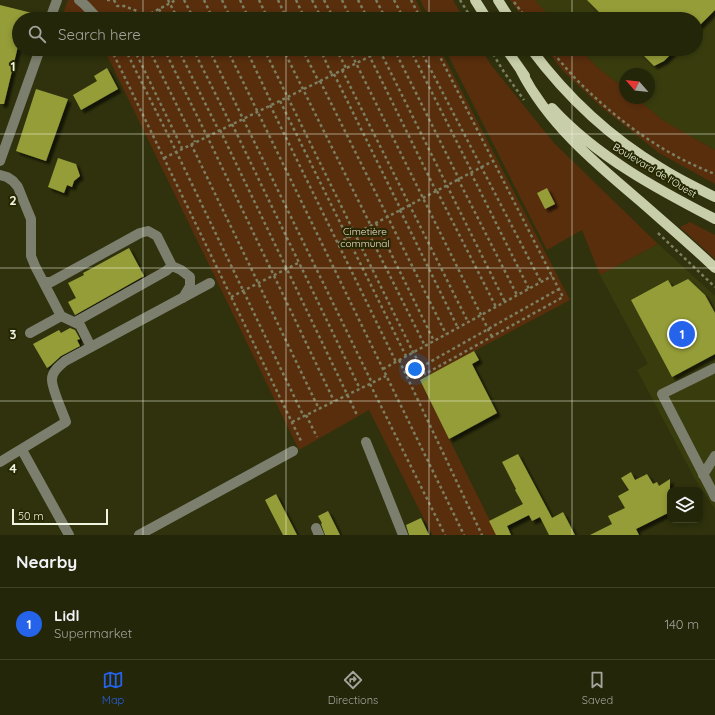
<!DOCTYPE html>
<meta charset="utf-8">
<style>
:root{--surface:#232609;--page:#2f3217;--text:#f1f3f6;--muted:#a3a59c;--line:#40432a;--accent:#2563eb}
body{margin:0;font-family:Quicksand,sans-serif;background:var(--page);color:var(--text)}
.controls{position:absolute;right:12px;bottom:12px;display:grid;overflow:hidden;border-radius:8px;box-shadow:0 2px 6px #0003}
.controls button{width:36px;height:36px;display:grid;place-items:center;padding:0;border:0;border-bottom:1px solid var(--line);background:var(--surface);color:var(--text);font:20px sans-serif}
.compass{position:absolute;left:619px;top:68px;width:36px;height:36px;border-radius:50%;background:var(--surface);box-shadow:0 2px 6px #0003;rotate:298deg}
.scale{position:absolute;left:12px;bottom:10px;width:96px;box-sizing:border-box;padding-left:4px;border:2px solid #f1f4de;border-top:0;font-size:11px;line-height:14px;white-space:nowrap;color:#f1f4de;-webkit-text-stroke:3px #262802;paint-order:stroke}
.you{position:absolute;left:415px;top:369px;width:14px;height:14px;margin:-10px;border:3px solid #fff;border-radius:50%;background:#1a73e8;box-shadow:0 0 0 6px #1a73e833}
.badge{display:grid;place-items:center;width:26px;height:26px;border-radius:50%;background:var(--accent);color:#fff;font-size:13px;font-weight:700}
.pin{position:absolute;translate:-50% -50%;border:2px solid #fff;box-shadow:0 1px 4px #0006}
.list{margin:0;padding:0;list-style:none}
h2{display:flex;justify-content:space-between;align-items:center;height:52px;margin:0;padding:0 16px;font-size:17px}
h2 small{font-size:13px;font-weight:400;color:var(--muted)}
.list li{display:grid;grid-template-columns:26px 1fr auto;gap:12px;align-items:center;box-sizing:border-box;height:72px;padding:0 16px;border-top:1px solid var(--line)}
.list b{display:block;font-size:15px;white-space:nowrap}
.list p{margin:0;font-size:13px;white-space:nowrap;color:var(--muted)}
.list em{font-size:13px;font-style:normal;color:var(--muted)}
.icon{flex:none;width:22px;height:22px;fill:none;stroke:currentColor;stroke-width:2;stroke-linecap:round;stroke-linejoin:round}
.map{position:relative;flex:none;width:715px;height:535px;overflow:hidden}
.search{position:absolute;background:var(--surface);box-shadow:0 2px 6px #0003;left:12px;right:12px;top:12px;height:44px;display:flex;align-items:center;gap:10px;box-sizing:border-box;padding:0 14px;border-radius:22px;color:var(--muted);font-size:15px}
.sheet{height:124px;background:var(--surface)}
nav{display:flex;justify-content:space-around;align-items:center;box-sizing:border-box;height:56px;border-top:1px solid var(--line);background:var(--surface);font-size:11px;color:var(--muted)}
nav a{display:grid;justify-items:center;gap:2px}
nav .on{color:var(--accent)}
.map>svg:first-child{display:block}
</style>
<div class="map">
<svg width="715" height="535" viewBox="0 0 715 535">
<defs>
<filter id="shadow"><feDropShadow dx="3.5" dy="3.5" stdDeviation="1" flood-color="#0009"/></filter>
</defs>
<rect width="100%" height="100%" fill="#2f320c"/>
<path fill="#393d0e" d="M535 0H715V150L664 121 636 98H649V74H625V89L596 66 580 49H696V19H552Z
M658 244 715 296V509L695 479 637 370 648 364 600 275Z"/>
<path fill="#582e0d" d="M68 0H416L425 19H61Z
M420 0H453L464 19H430Z
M510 0H535L552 19H524Z
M104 49H440L570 300 420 380 497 535H432L369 410 299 450Z
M445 49H481L491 65 554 143 658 244 600 275 582 230 547 250Z
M546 49H580L596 66 625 89V98H636L664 121 715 150V184L659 153 600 106 563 71Z
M690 222 715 235V259L680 227Z"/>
<path fill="#959d39" filter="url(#shadow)" d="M587 0H715V10L696 29V19H606Z
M0 5 40 15V19H19V42L4 104H0Z
M637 49H676L664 61 654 66Z
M107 68 118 89 81 110 73 95 97 81 94 76Z
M36 89 68 99 46 161 16 151Z
M58 158 76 164 80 176 74 181 72 187 67 185 64 193 48 187Z
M547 188 555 204 545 209 537 193Z
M129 248 144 276 75 315 68 302 76 298 68 283 84 275 83 273Z
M688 279 705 295 715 313V354L672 377 631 300 668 280 672 287Z
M70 328 75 330 80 339 77 340 80 346 61 356 50 366 47 368 33 344 59 330 61 333Z
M474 351 479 360 472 364 497 413 449 439 420 380Z
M518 454 552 518 563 512 575 535H549L540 517 532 521 529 515 507 526 511 535H496L489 521 523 504 515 490 516 489 502 462Z
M631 472 635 480 647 474 653 484 657 482 659 486 670 479V512L636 529 639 535H590L612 524 608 516 625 508 618 496 629 490 621 478Z
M276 494 297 535H283L265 500Z
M328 511 340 535H325L321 524 322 523 318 516Z
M421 518 429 535H409L406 525Z"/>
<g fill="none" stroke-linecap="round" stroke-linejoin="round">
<path stroke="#7d8060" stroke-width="2.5" stroke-dasharray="3 3" stroke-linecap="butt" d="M107 0H114
M114 0 117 6H124L137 11 141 19
M168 0 178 19
M184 0 194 19
M204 0 213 19
M222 0 231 19
M240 0 249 19
M259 0 268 19
M278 0 287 19
M296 0 305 19
M312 0 322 19
M324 0 334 19
M342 0 351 19
M358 0 368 19
M376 0 386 19
M394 0 404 19
M411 0 421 19
M460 0 472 19
M514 2 527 19
M159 9 164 19
M140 19 176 0
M111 49 302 443
M125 49 176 151 304 417
M134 49 182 148
M149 49 195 142
M164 49 207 136 334 401
M178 49 219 131
M193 49 231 125
M209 49 372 383
M227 49 464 535
M246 49 272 104
M264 49 413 352 425 374 563 297 552 276 436 49
M283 49 371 226
M302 49 319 82
M320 49 332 75
M336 49 346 68
M349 49 492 337
M366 49 436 191
M394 49 459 179
M410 49 472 172
M420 49 541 282
M490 49 504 72 524 100
M550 49C561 62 572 76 585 88 622 124 667 156 715 174
M380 51 505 302
M342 70 468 322
M334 74 401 210
M320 81 446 334
M280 101 406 356
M270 105 396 362
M232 124 360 389
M220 130 357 415
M191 144 319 409
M164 158 385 49
M471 173 529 289
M458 179 517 295
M437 191 496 307
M400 210 458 328
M376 223 434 341
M366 228 425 346
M658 233 715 287
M338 243 493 161
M231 297 298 263
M399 360 482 535
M421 367 559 289
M383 369 552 276
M370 384 445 535
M306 415 317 437
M292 422 386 376"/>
<path stroke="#7c7f6d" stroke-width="10" d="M79 0 85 5 98 19
M50 19 57 0
M0 161 40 49
M0 175 7 177 13 181 18 187 24 202 31 219V256L35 266 61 316 80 325 91 347
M172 266 181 270 190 277V286L183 298
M44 282H51L140 233 148 231 157 236 172 266 166 271 75 322
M30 333 61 316
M715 368 662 394 715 497
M366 442 403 535
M22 450 69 535
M0 462 66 422C63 413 51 387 52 379 52 371 60 365 65 361L210 283
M703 475 715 456
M316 528 319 535
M139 535 293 451"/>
<path stroke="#c9ceaa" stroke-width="10" d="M475 0 487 19
M498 0 510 19
M506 49 525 76
M531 49C566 96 611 138 661 168 678 179 697 188 715 197
M521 71C549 125 595 163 640 201 665 223 691 245 715 268
M552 108C597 157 657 189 715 219"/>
</g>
<path fill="none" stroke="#f1f4de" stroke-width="1" stroke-opacity="0.55" d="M143 0V19M286 0V19M429 0V19M572 0V19M143 49V535M286 49V535M429 49V535M572 49V535M0 134H715M0 268H715M0 401H715"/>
<g text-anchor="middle" stroke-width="4" stroke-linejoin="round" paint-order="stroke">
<g font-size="10" fill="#f1f4de" stroke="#262802">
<text transform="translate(655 170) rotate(31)" y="4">Boulevard de l'Ouest</text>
</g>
<g font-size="10" fill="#f3dccf" stroke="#262802">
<text x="365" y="235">Cimetière<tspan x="365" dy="12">communal</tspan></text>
</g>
</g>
<g font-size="13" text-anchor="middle" font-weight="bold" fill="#f1f4de" stroke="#262802" stroke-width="4" stroke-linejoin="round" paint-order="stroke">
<text x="13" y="71">1</text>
<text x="13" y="205">2</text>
<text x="13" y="339">3</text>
<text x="13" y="473">4</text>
</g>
</svg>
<div class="controls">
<button><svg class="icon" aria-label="layers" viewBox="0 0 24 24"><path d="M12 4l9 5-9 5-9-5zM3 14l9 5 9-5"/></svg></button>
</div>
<svg class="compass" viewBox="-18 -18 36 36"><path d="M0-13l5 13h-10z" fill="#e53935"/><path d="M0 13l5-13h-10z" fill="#a3a59c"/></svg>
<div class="scale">50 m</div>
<div class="you"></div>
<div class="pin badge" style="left:682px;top:334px">1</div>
<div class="search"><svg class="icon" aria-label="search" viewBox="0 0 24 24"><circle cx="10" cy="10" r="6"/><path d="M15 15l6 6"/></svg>Search here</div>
</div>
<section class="sheet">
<h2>Nearby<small></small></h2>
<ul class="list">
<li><span class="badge">1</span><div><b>Lidl</b><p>Supermarket</p></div><em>140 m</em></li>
</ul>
</section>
<nav>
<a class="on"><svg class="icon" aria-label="map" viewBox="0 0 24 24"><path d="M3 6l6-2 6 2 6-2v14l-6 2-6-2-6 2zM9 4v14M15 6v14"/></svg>Map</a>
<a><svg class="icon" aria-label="directions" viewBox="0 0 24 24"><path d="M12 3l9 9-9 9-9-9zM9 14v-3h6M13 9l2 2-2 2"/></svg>Directions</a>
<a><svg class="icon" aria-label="saved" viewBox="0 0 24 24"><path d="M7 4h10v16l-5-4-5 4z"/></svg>Saved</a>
</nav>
